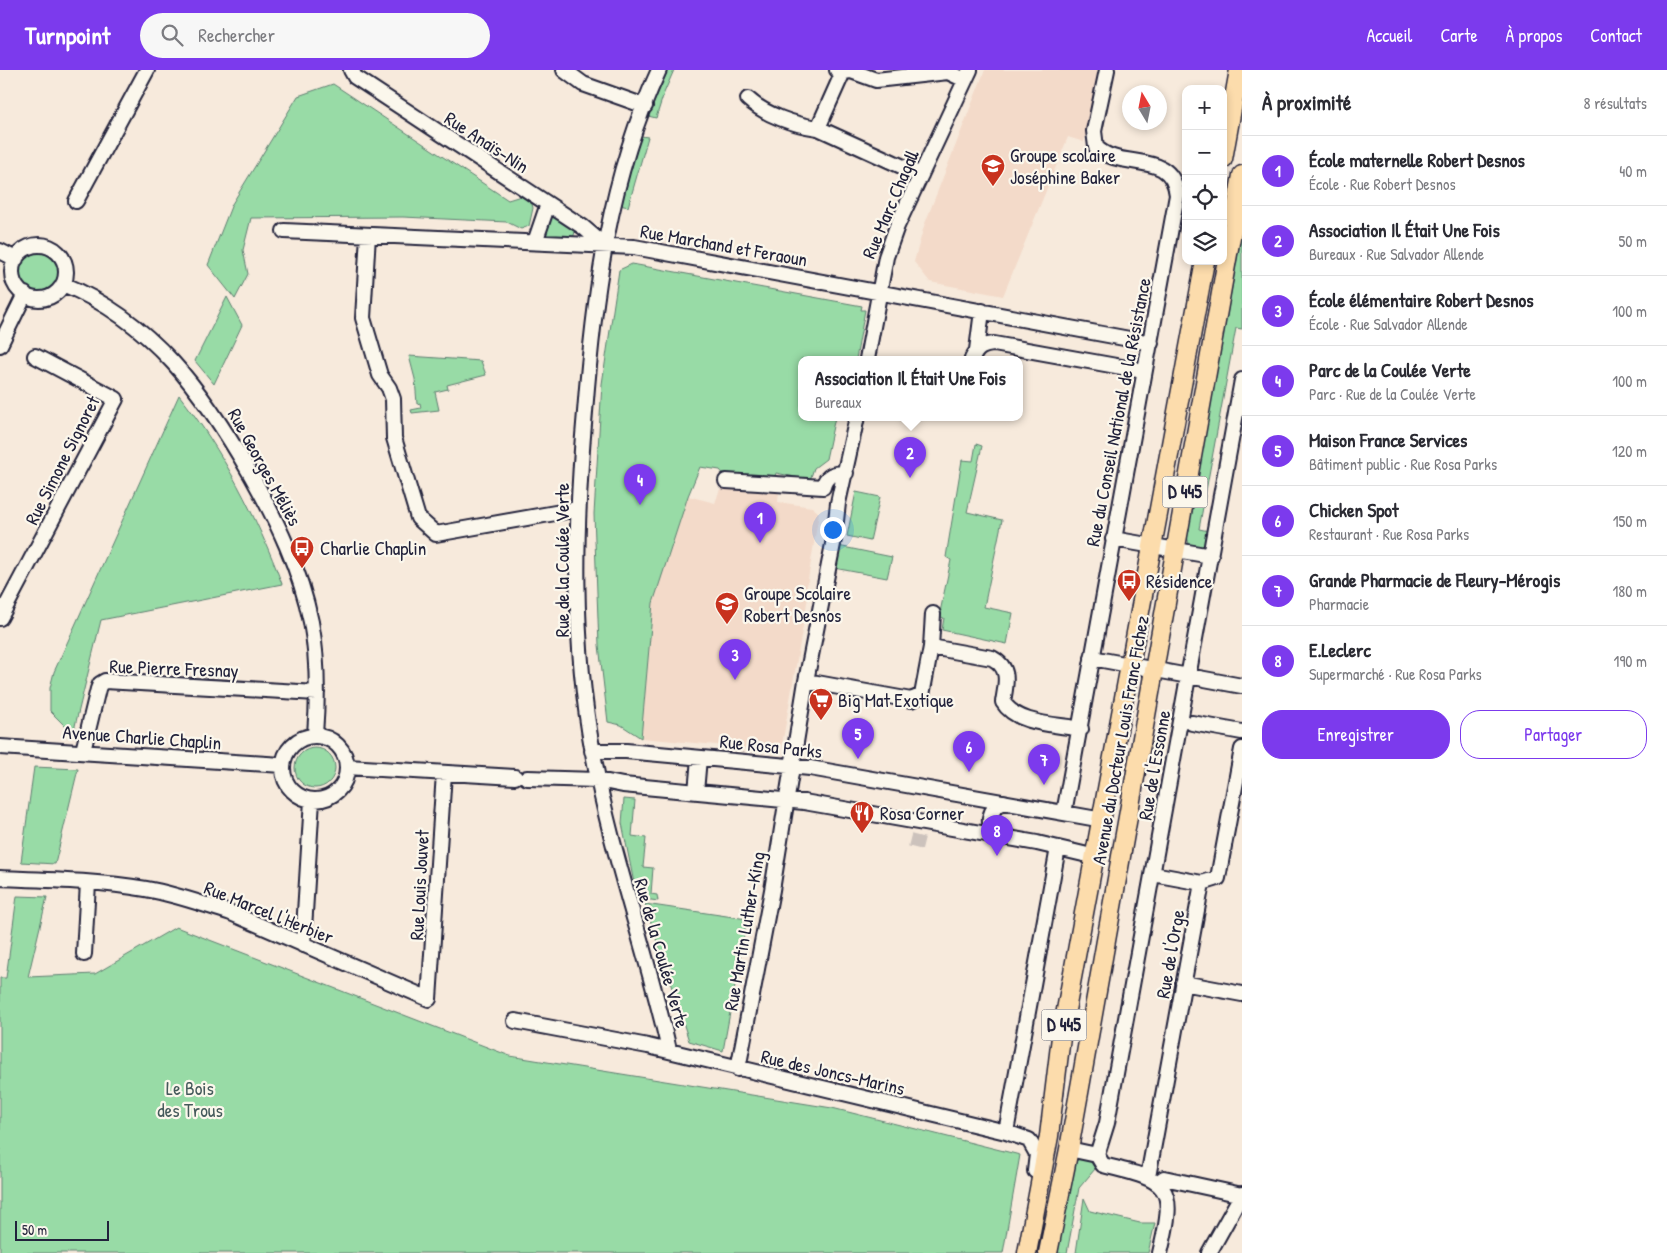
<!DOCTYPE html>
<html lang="fr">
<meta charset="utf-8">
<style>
:root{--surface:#fff;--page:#f7f7f7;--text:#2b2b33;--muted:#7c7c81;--line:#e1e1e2;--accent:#7c3aed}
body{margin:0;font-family:"Patrick Hand",sans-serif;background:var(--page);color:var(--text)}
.controls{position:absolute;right:15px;top:15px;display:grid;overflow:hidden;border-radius:10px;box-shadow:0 2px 8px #0003}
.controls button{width:45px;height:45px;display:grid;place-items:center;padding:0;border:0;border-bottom:1px solid var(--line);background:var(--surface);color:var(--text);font:25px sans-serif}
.compass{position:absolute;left:1122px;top:15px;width:45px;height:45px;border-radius:50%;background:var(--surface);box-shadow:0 2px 8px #0003;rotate:350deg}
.scale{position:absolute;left:15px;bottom:12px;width:94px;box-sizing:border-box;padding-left:5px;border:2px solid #22223b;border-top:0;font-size:14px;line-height:18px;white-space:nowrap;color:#22223b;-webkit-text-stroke:4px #fbf7ec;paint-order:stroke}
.you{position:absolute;left:832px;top:459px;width:18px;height:18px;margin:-12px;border:4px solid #fff;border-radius:50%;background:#1a73e8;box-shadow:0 0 0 8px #1a73e833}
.badge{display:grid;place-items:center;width:32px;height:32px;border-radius:50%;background:var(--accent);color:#fff;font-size:16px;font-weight:700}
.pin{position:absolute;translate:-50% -41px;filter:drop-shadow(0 1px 2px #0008)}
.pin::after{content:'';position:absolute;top:26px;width:18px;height:15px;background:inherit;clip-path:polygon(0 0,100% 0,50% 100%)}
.popup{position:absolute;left:798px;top:286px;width:225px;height:65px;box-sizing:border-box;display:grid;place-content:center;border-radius:10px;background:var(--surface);filter:drop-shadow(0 1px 4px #0005);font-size:16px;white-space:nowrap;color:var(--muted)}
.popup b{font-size:19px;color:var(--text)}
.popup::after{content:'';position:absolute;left:50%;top:100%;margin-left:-10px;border:10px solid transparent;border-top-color:var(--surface)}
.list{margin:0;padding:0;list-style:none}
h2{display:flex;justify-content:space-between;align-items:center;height:65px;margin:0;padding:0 20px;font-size:21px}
h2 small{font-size:16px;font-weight:400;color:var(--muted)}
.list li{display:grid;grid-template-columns:32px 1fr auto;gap:15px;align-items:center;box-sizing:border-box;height:70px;padding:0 20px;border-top:1px solid var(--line)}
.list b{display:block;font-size:19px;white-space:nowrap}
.list p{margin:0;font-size:16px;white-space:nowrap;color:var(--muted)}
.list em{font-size:16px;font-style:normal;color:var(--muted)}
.actions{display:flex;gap:10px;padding:15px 20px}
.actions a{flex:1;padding:11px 0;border:1px solid var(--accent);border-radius:20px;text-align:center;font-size:18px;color:var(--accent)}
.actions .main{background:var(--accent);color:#fff}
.icon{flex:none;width:28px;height:28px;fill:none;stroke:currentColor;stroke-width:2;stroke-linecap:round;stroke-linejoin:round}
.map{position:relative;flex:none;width:1242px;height:1183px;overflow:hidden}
header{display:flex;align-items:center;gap:30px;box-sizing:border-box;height:70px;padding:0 25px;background:var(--accent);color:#fff}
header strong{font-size:24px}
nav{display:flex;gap:28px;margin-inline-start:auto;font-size:18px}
.search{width:350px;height:45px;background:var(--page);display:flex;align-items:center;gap:12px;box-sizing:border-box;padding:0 18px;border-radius:28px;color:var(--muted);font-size:19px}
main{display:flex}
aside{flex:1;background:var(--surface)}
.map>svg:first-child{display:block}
</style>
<header>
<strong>Turnpoint</strong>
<div class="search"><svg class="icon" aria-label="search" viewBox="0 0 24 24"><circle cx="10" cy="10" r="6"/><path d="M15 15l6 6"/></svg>Rechercher</div>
<nav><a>Accueil</a><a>Carte</a><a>À propos</a><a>Contact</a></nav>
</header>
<main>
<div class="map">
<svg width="1242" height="1183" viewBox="0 0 1242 1183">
<rect width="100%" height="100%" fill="#f7eadc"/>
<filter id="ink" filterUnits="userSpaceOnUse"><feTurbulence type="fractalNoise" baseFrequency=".02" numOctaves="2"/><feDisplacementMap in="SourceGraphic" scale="10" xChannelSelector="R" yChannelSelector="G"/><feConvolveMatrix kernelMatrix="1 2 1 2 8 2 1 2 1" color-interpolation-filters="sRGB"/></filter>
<g filter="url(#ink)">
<path fill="#f3dac9" d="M985 0H1098L1084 72 1068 67 1003 226 930 212 914 192 924 156Z
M720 419 779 422 778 432 812 437 819 443 805 528 808 527 781 681 641 668 653 533 688 426 715 433Z"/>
<path fill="#98dba6" stroke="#5d7e70" d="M668 0H674L664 23 656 48 648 46Z
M333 14 508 130 521 126 532 134 533 138 529 156 521 159 507 152 403 147 251 148 243 180 248 204 235 229 208 195 232 134 298 26Z
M641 66 648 67 628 137 620 135Z
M552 145 576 159 573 168 545 166 543 163 548 146Z
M1242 161V259L1236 258 1199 459 1209 461 1206 475 1197 478 1189 474 1187 466Z
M20 202a20 20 0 1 1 40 0a20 20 0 1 1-40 0Z
M632 194 862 236 861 240H865L856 289H801V347H835L826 389 814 398 810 410 776 403 773 411 726 407 720 400 700 397 688 426 653 533 641 668 621 655 608 652 599 575 594 444 602 314 619 200Z
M227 227 242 255 214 314 195 291Z
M409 286 481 291 486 305 447 315 448 319 435 322 439 340 412 343 411 340 421 338 420 333 417 334 415 309Z
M179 325C222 379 258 449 282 514L101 550 73 664 50 641V618L54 602Z
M976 374 982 376 967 442 1002 450 984 537 1013 543 1007 574 942 560 944 548 939 547 951 490 946 487 962 390 973 391Z
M856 422 880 427 870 471 847 466Z
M838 476 892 487 887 508 834 498Z
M295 698a20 20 0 1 1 40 0a20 20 0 1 1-40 0Z
M34 697 78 699 55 794 21 792Z
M624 729 635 730 632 766 646 768 643 797 653 798 651 824 657 825 658 831 637 828 622 753Z
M17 826 47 827 28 907 95 904 176 857 510 986 832 1038 1020 1085 1003 1183H0V908H6Z
M645 834 747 849 723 981 689 971Z
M1082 1087 1089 1089 1095 1099 1079 1118 1067 1183H1057L1074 1093Z
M1084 1128 1090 1141 1140 1153H1155L1148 1183H1076Z"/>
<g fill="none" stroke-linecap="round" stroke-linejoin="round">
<path stroke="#ccc2bc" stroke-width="14" stroke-dasharray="14 7" stroke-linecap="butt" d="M915 778 918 766"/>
<defs>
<path id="minor" d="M351 0 355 7 583 157 604 175
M564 0 583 14 645 36
M659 0C609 107 594 225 585 342 575 455 572 571 593 683 611 784 647 881 669 980
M837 0 843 2 851 1 876 10 948 2 965 10
M748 29C765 45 795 55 818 58L921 105
M818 58 843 2
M76 131 147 0
M284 161 634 177 1151 273
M368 165 363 248 380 305 389 318 393 329 394 368 418 448 436 464 578 439
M535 172 548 134
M12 202a27 27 0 1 1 54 0a27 27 0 1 1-54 0Z
M0 181 16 189
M63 214C153 251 204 323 251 405 277 451 300 499 311 552 318 589 318 627 315 665
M0 275 25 224
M977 280 982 241
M867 289 886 187 897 156 970 0
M972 289C977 278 982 275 994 274L1144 301
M726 411 823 417C826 405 834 403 846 403
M1113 469 1211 486
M0 548 116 329 35 286
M931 577 933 544
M1092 588 1242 616
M806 611 911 630 922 625 931 577 992 588C1011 598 1006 613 1003 632 1017 655 1056 654 1081 659
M1192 653 1242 662
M283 698a32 32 0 1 1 64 0a32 32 0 1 1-64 0Z
M0 677 282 695
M83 681 98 619 100 614 105 611 317 623
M592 681H626L810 698 1103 750
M347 697 515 707
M527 708 598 710 623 715 804 732 1037 773 1096 787
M696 722 699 688
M1064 743 1177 125C1172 78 1120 102 1096 77L1094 61 1107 0
M996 766C986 753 988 739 1004 732
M1153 804 1202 813
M0 808C49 810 98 811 146 819 175 824 203 834 231 843L429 929 444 703
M303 875 312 730
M84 884 88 813
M1183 913 1242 924
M515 951 648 976 1006 1062 1029 1070 1037 1084 1035 1101
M738 999 772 820 806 611 834 469 838 433 857 347
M1006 1062 1058 778
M1069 1079 1097 1085 1103 1095C1169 1111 1177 1114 1160 1183
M1097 1085 1107 1053 1242 310
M1148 1107 1202 813 1218 808 1242 679
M1158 1112 1164 1108 1242 1125
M1209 1183 1242 1124"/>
<path id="major" d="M1223 89 1239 0
M1027 1183 1049 1066 1061 967 1205 191
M1048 1183 1069 1079 1242 105"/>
</defs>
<use href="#minor" stroke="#22223b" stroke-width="18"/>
<use href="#major" stroke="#22223b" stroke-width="21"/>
<use href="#minor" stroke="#fbf7ec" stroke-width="14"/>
<use href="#major" stroke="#fcdcac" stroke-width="18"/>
</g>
</g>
<defs>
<symbol id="school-pin" viewBox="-11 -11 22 30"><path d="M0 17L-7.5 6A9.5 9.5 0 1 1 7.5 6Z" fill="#c8321e" stroke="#fbf7ec"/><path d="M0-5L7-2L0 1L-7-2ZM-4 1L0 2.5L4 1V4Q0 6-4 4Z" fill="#fff"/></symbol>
<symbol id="bus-pin" viewBox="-11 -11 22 30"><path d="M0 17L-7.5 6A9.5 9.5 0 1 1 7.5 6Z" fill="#c8321e" stroke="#fbf7ec"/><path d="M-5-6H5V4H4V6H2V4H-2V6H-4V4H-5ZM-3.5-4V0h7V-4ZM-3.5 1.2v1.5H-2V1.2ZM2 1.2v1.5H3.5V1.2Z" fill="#fff"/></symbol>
<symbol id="supermarket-pin" viewBox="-11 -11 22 30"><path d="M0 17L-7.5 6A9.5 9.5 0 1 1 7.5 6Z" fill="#c8321e" stroke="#fbf7ec"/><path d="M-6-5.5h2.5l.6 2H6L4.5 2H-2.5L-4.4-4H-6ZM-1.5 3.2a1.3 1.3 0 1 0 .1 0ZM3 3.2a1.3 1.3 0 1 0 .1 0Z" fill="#fff"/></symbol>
<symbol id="restaurant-pin" viewBox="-11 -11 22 30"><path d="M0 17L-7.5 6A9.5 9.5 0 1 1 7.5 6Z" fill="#c8321e" stroke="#fbf7ec"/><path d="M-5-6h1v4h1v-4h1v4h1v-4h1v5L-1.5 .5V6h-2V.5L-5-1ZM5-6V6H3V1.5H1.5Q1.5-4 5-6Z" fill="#fff"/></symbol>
</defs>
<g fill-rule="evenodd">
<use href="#school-pin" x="979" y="82" width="28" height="38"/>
<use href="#bus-pin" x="288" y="464" width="28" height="38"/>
<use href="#bus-pin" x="1115" y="497" width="28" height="38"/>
<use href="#school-pin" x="713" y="520" width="28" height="38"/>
<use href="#supermarket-pin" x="807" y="616" width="28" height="38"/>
<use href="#restaurant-pin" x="848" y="729" width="28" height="38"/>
</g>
<g text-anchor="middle" stroke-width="4.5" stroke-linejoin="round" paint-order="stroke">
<g fill="#fbf7ec" stroke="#636270" stroke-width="1">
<rect x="1162.5" y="406.5" width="45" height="31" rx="4"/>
<rect x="1041.5" y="939.5" width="45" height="31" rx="4"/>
</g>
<g font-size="18" font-weight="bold" fill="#22223b">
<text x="1185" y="428">D 445</text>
<text x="1064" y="961">D 445</text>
</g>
<g font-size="19" fill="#22223b" stroke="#fbf7ec">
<text transform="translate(487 72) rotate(33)" y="7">Rue Anaïs-Nin</text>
<text transform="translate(890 134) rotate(-67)" y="7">Rue Marc Chagall</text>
<text transform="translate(724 175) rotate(10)" y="7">Rue Marchand et Feraoun</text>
<text transform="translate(1118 342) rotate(-79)" y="7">Rue du Conseil National de la Résistance</text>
<text transform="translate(62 390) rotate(-63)" y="7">Rue Simone Signoret</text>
<text transform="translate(265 397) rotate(61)" y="7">Rue Georges Méliès</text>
<text transform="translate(562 490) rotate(-90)" y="7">Rue de la Coulée Verte</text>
<text transform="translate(174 598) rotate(2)" y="7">Rue Pierre Fresnay</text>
<text transform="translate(142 667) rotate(4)" y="7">Avenue Charlie Chaplin</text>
<text transform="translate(1120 670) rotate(-80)" y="7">Avenue du Docteur Louis Franc Fichez</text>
<text transform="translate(771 676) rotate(6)" y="7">Rue Rosa Parks</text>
<text transform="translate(1154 695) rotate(-80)" y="7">Rue de l'Essonne</text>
<text transform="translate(419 815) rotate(-87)" y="7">Rue Louis Jouvet</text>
<text transform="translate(269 842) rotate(22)" y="7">Rue Marcel l'Herbier</text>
<text transform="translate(744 861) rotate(-80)" y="7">Rue Martin Luther-King</text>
<text transform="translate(662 883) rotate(74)" y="7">Rue de la Coulée Verte</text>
<text transform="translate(1170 884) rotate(-80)" y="7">Rue de l'Orge</text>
<text transform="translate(833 1002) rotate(13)" y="7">Rue des Joncs-Marins</text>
</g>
<g font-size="19" fill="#22223b" stroke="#fbf7ec" text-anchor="start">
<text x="1010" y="92">Groupe scolaire<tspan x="1010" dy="22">Joséphine Baker</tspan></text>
<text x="320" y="485">Charlie Chaplin</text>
<text x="1146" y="518">Résidence</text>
<text x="744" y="530">Groupe Scolaire<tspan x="744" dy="22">Robert Desnos</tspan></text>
<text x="838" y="637">Big Mat Exotique</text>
<text x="880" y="750">Rosa Corner</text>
</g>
<g font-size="19" fill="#455a5b" stroke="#fbf7ec">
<text x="190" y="1025">Le Bois<tspan x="190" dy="22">des Trous</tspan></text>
</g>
</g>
</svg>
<div class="controls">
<button>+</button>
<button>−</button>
<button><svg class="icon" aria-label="locate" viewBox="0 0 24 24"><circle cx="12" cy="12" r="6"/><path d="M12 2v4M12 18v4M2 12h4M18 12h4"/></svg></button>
<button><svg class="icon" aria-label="layers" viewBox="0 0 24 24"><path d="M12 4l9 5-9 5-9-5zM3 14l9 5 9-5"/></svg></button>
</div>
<svg class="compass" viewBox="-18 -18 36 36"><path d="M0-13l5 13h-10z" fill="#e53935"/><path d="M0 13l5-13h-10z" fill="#7c7c81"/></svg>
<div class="scale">50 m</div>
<div class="you"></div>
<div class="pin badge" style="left:760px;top:473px">1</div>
<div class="pin badge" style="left:910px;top:408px">2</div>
<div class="popup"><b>Association Il Était Une Fois</b>Bureaux</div>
<div class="pin badge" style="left:735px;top:610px">3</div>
<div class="pin badge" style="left:640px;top:435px">4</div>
<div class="pin badge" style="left:858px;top:689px">5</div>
<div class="pin badge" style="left:969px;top:702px">6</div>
<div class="pin badge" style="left:1044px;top:715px">7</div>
<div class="pin badge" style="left:997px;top:786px">8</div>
</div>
<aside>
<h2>À proximité<small>8 résultats</small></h2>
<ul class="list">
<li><span class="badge">1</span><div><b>École maternelle Robert Desnos</b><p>École · Rue Robert Desnos</p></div><em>40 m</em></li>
<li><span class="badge">2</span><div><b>Association Il Était Une Fois</b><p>Bureaux · Rue Salvador Allende</p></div><em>50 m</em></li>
<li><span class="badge">3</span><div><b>École élémentaire Robert Desnos</b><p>École · Rue Salvador Allende</p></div><em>100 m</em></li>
<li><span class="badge">4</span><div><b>Parc de la Coulée Verte</b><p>Parc · Rue de la Coulée Verte</p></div><em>100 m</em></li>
<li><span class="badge">5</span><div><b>Maison France Services</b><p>Bâtiment public · Rue Rosa Parks</p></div><em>120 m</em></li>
<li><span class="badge">6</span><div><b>Chicken Spot</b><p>Restaurant · Rue Rosa Parks</p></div><em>150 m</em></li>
<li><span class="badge">7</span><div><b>Grande Pharmacie de Fleury-Mérogis</b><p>Pharmacie</p></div><em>180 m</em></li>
<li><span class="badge">8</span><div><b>E.Leclerc</b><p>Supermarché · Rue Rosa Parks</p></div><em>190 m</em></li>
</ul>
<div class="actions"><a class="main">Enregistrer</a><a>Partager</a></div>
</aside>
</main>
